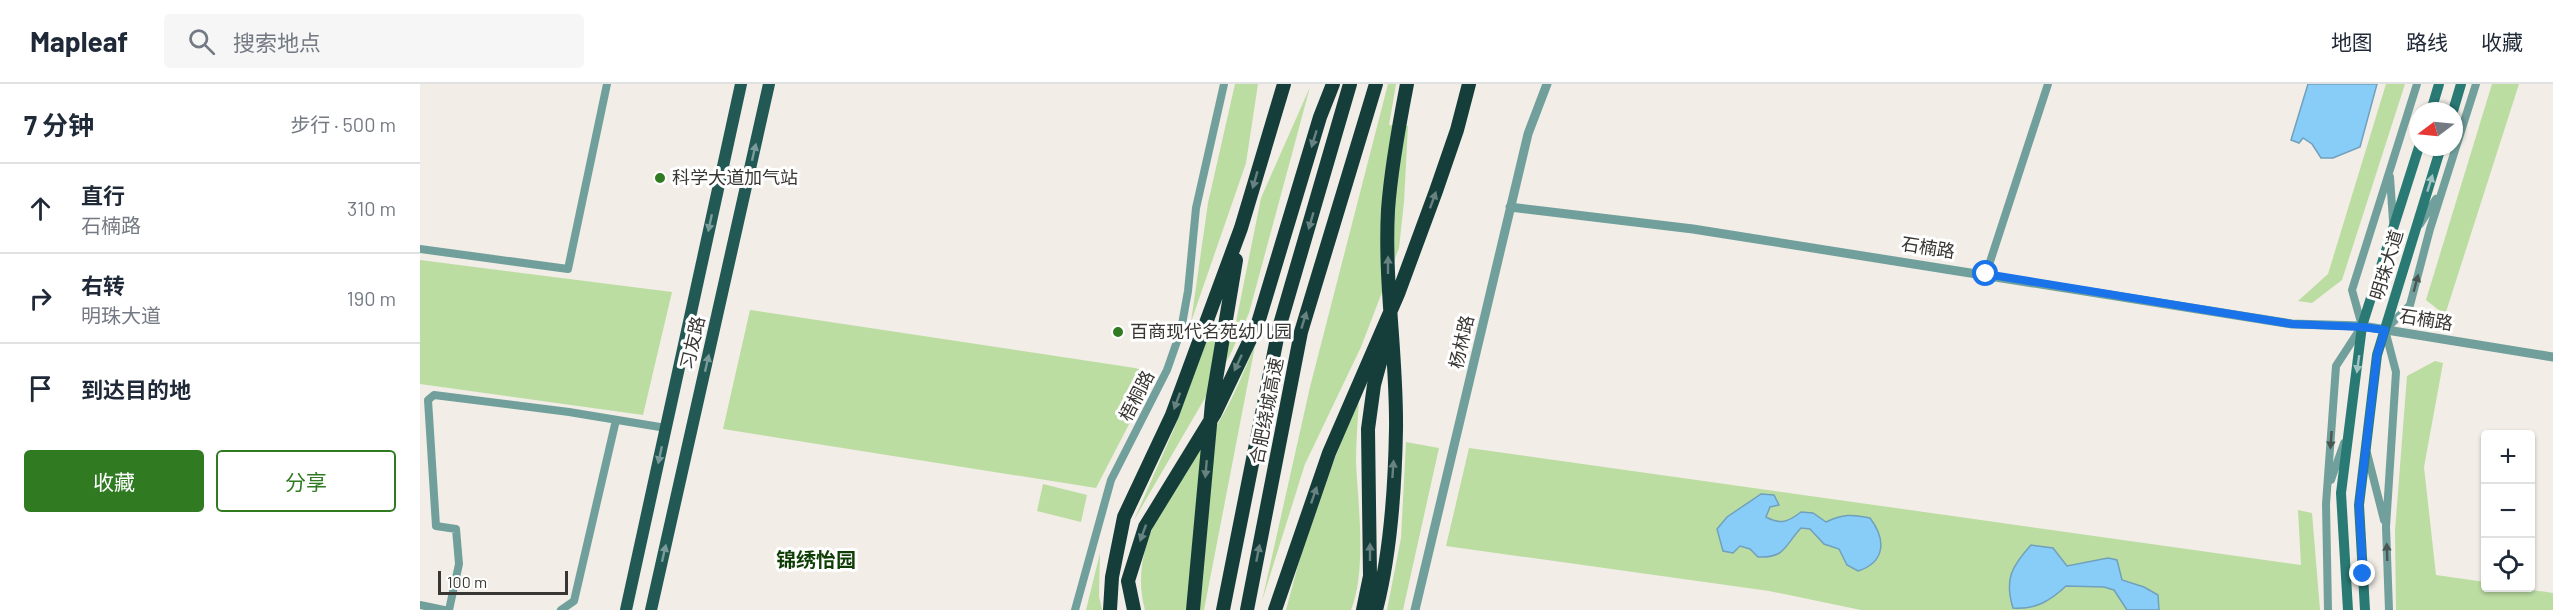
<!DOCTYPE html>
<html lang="zh">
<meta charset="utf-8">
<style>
:root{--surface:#fff;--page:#f6f6f7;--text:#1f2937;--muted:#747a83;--line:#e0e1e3;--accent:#307b22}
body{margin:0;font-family:Barlow,"Noto Sans SC",sans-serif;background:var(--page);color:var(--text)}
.controls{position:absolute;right:18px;bottom:18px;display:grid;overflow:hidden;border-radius:6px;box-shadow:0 2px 4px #0004}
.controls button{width:54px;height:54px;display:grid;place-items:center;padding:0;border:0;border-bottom:2px solid var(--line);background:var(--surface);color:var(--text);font:30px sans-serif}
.compass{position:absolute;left:1989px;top:18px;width:54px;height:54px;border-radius:50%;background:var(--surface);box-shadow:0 2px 4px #0004;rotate:254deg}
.scale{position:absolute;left:18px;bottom:15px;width:130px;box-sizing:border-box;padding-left:6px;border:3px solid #383633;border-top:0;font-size:16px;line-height:21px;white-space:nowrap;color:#383633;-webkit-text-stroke:4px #fff;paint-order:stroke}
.stop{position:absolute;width:18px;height:18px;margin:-14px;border:4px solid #1a73e8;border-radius:50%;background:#fff}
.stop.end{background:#1a73e8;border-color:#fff;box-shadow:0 2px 6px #0008}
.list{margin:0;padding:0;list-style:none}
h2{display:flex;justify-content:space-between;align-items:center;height:78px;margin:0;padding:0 24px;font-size:26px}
h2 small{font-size:20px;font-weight:400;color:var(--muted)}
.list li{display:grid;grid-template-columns:39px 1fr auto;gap:18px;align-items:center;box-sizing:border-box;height:90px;padding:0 24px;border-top:2px solid var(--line)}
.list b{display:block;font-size:22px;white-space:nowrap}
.list p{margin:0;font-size:20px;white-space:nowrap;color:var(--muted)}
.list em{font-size:20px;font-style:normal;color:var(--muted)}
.actions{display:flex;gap:12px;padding:18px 24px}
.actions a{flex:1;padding:14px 0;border:2px solid var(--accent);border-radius:6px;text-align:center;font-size:21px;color:var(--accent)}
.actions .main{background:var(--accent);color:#fff}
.icon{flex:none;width:33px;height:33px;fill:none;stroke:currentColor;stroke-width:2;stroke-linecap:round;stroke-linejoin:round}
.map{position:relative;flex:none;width:2133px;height:526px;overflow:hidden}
header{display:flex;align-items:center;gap:36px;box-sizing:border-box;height:84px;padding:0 30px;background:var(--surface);border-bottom:2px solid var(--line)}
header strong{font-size:28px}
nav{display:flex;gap:33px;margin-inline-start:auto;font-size:21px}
.search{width:420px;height:54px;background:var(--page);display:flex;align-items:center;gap:15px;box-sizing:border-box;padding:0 21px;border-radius:6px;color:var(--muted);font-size:22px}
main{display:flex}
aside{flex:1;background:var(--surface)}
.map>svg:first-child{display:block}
</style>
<header>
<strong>Mapleaf</strong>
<div class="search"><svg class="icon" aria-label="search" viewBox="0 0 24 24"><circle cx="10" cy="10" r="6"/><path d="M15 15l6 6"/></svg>搜索地点</div>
<nav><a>地图</a><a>路线</a><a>收藏</a></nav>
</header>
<main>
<aside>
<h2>7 分钟<small>步行 · 500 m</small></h2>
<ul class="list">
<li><svg class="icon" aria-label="ahead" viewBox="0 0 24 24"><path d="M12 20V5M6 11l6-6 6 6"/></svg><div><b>直行</b><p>石楠路</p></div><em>310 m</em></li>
<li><svg class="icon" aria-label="right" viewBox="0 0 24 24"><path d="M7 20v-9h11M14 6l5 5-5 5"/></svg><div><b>右转</b><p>明珠大道</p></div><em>190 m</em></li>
<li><svg class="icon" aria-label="arrive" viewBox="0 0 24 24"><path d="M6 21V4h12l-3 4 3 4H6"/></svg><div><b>到达目的地</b></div></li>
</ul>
<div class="actions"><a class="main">收藏</a><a>分享</a></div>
</aside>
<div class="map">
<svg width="2133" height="526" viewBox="0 0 2133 526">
<rect width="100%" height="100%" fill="#f2ede6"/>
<path fill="#bbdda1" d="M815 0H838L826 79 771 238 788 119Z
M968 0H976L969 41 988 42 984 118 979 164 941 263 885 380 842 517 890 303Z
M1966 0H1985L1922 196 1892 219 1878 217 1908 190Z
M2072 0H2099L2025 231 2006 216Z
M890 3 829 229 810 271 714 436 754 345 791 244 814 248 841 114Z
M0 176 252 208 223 331 0 300Z
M330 226 715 284 735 290 676 404 303 345Z
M835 262 784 526H725C704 450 770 389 804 329 816 308 825 284 835 262Z
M2015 277 2023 279 2004 383 2016 491 2065 498 2066 504H2099L2133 509V526H1976L1975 447 1987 292Z
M939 313C938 335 936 357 936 378 938 422 947 485 931 526H866L889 440Z
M986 358 1019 364 983 526H967L981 454Z
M1049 364 1881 481 1878 426 1892 429 1900 526H1441L1349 507 1026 462Z
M623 400 667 411 661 438 617 427Z
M680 469 679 512 682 526H666Z"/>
<path fill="#88cdf7" stroke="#70a0bc" stroke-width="1.5" d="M1888 0H1957L1940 63 1913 74H1901L1892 60 1883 54 1879 59 1871 56Z
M1341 410 1354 411 1359 421 1350 423 1346 433C1361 441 1368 438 1381 428L1393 429 1406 438C1422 430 1433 430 1450 434 1466 455 1466 478 1438 487L1427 481 1419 465 1404 460 1390 445 1381 444C1364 462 1366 474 1338 473L1330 465 1320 462 1313 469 1303 467 1297 445 1307 433Z
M1611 461 1633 464 1647 482 1688 474 1697 476 1702 496 1724 503 1738 511 1739 526H1707L1694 506 1684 503 1646 502C1631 516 1616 526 1593 524 1584 495 1592 482 1611 461Z"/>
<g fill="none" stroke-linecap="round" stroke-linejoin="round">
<path stroke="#71a09c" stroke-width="8" d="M1970 93 1973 137
M2000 140 2016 115
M0 165 148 185 187 0
M1566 190 1628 0
M1947 369 1964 436
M1911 396 1924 359
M0 521 24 526
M29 526 39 480 36 445 16 442 8 316 14 311 149 328 246 344
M141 526 154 517 196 336
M655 526 691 396 747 286 761 246 768 207 776 124 804 0
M1908 526 1906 420 1916 282 1942 242 1932 206 1997 0
M1969 526 1966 443 1976 288 1965 246 1990 221 2010 145 2056 0"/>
<path stroke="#71a09c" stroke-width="9" d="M1090 123 1273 145 1872 240 1942 242 2133 273
M995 526 1108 50 1127 0"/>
<path stroke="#297a75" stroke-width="10" d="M2011 27 2019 0
M2033 27 2041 0
M1928 526 1921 409 1942 242 1999 63
M1945 526 1939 421 1957 271 2021 63"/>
<path stroke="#225955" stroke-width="12" d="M206 526 321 0
M231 526 349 0"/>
<path stroke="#153e3b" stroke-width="14" d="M690 526 692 493 704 433 752 331 821 144 864 0
M714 526 708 497 725 443 795 329 838 239 900 33 913 0
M773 526 792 319 816 176
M803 526 859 244 930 0
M827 526 881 248 956 0
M855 526 909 369 978 210 1016 107 1037 46 1049 0
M943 526 950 492 948 345 954 301 967 253
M956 526C971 468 975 405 976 345 977 272 964 199 968 126 971 84 979 41 987 0"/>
</g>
<defs><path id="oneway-solid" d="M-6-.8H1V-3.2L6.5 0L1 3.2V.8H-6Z" transform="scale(1.5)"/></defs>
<g fill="#678280">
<use href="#oneway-solid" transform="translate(894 55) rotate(107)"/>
<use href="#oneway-solid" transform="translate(835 96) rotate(106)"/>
<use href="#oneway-solid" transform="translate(1013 116) rotate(-70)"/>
<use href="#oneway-solid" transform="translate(891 137) rotate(106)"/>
<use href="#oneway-solid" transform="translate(968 181) rotate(-90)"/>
<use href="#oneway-solid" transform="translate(884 236) rotate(-73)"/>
<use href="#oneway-solid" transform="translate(818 279) rotate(115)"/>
<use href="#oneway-solid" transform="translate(757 317) rotate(110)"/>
<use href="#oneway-solid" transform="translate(786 385) rotate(95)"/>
<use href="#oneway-solid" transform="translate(973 385) rotate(-86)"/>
<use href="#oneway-solid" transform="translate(894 411) rotate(-71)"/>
<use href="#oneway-solid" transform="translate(723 449) rotate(110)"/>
<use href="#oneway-solid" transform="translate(950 468) rotate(-90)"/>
<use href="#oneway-solid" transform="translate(838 469) rotate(-79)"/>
</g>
<g fill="#7a9b99">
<use href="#oneway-solid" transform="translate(334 68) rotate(-77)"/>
<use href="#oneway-solid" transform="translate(290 139) rotate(102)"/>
<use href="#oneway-solid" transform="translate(287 279) rotate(-77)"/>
<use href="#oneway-solid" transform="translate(240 371) rotate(102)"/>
<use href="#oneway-solid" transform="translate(244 469) rotate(-77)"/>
</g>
<g fill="#9fc3c1">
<use href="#oneway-solid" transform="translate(2010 99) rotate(-73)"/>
<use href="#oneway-solid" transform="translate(1938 280) rotate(98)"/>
</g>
<g fill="#495652">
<use href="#oneway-solid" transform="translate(1996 199) rotate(-75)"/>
<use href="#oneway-solid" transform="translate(1911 356) rotate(94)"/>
<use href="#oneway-solid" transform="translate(1967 468) rotate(-92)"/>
</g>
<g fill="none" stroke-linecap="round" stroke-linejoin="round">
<path stroke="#1a73e8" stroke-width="8" d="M1566 190 1872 240 1942 243 1965 246 1957 271 1939 421 1943 490"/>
</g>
<g fill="#307b22" stroke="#fff" stroke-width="2">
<circle cx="240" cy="94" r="6"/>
<circle cx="698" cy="248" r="6"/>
</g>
<g text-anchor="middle" stroke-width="6" stroke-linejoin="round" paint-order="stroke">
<g font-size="18" fill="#383633" stroke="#fff" text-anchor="start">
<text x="252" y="100">科学大道加气站</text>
<text x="710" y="254">百商现代名苑幼儿园</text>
</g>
<g font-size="18" fill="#383633" stroke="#fff">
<text transform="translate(1508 164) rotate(9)" y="6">石楠路</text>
<text transform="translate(1967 181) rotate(-73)" y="6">明珠大道</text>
<text transform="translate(2006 236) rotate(9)" y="6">石楠路</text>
<text transform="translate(1042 258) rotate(-77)" y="6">杨林路</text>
<text transform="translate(273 259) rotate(-77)" y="6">习友路</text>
<text transform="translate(717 312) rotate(-63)" y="6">梧桐路</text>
<text transform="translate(847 327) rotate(-79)" y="6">合肥绕城高速</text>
</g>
<g font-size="20" font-weight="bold" fill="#0e3e04" stroke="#fff">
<text x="396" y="483">锦绣怡园</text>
</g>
</g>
</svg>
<div class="controls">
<button>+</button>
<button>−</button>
<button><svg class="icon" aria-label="locate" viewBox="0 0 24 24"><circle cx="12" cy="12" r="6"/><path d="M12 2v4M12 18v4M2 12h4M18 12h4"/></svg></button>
</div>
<svg class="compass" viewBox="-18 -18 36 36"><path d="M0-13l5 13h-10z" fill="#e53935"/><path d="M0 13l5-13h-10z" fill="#747a83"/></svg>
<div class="scale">100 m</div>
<div class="stop" style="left:1566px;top:190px"></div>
<div class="stop end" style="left:1943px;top:490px"></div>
</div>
</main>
